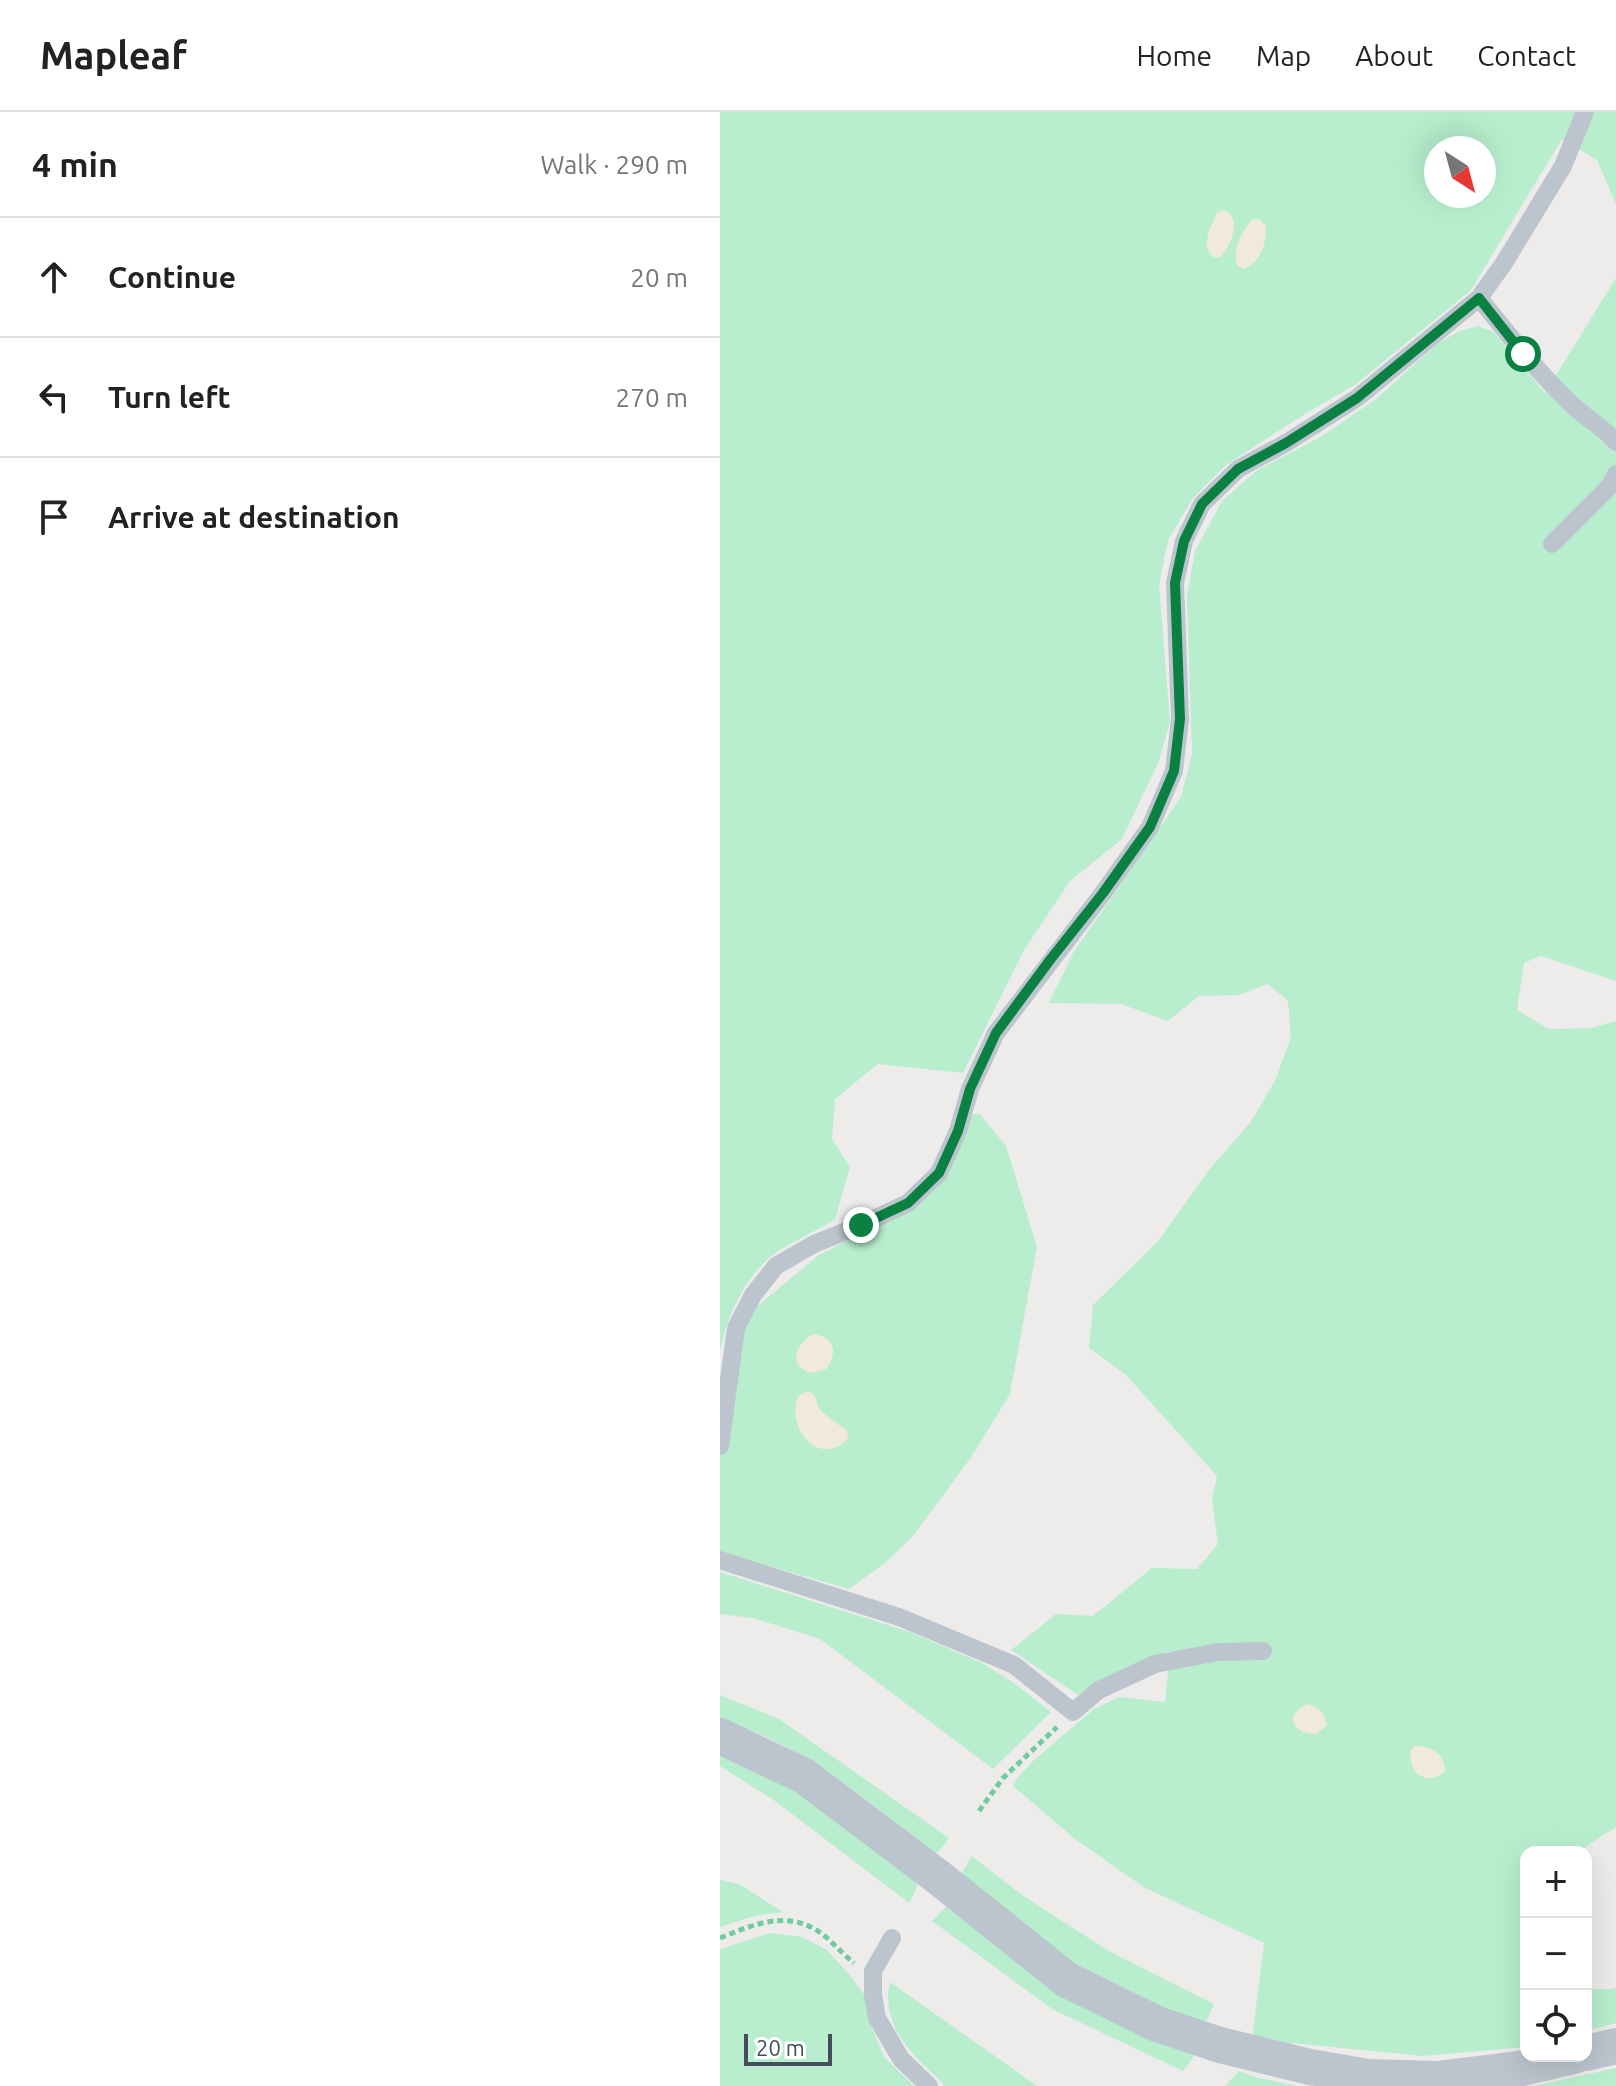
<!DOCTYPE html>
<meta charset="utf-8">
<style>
:root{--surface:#fff;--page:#f6f6f6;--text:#222;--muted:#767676;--line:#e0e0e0}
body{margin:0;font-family:Ubuntu,sans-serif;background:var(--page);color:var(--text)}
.controls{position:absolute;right:24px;bottom:24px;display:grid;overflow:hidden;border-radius:16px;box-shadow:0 8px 32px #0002}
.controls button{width:72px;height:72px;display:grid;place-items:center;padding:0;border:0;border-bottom:2px solid var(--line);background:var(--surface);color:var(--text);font:40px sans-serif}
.compass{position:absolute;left:704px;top:24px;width:72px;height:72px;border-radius:50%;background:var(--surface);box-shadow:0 8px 32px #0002;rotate:144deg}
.scale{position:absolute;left:24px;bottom:20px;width:88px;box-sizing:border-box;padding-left:8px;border:4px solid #444e58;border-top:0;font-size:22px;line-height:28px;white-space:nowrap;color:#444e58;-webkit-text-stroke:6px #fff;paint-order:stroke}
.stop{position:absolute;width:24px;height:24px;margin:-18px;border:6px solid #0b8043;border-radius:50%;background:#fff}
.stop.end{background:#0b8043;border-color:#fff;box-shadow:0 2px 8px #0008}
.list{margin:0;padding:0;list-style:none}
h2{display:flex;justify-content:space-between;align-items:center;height:104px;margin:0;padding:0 32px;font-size:34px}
h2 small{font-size:26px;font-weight:400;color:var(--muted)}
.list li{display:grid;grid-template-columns:52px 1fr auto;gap:24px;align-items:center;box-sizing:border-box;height:120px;padding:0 32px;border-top:2px solid var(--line)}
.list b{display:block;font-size:30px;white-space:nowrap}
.list em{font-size:26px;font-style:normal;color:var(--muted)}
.icon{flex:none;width:44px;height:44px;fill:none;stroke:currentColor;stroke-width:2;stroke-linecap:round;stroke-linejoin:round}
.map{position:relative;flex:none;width:896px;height:1974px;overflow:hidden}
header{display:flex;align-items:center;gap:48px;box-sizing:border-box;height:112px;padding:0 40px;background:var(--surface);border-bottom:2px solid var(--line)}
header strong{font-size:38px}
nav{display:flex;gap:44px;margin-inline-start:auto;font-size:28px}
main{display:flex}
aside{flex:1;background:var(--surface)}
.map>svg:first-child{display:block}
</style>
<header>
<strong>Mapleaf</strong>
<nav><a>Home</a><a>Map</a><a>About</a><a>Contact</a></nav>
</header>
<main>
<aside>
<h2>4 min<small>Walk · 290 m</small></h2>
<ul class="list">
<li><svg class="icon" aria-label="ahead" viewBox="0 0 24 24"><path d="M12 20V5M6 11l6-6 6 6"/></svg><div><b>Continue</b></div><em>20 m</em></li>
<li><svg class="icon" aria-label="left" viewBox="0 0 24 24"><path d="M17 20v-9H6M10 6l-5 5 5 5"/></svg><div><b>Turn left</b></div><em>270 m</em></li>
<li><svg class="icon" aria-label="arrive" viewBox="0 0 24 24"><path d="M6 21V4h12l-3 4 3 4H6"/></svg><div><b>Arrive at destination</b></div></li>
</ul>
</aside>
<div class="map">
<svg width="896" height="1974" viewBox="0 0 896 1974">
<rect width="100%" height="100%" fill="#eeebeb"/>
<path fill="#b8eece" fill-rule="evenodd" d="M0 0H896V92L877 48 842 27 751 178 636 272 580 305 506 353 473 386 448 428 439 473 450 610 439 649 402 727 350 769 304 838 243 961 158 952 115 987 112 1027 130 1055 115 1108C97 1118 78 1127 60 1138 27 1159 8 1201 0 1238ZM716 36H764V84H716Z
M896 166V869L821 844 804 851 797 898 829 917 871 916 896 909V1716L881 1724 859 1740H806V1935L703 1944 571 1931 543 1930 532 1927 544 1831 425 1776 355 1727 293 1674 297 1666 313 1649 374 1597 399 1585 445 1590 450 1539 404 1556 358 1583 291 1538 336 1502 373 1504 432 1456 477 1457 498 1432 492 1389 497 1364 406 1263 369 1236 373 1193 438 1129 492 1054 530 1011 555 969 571 925 568 889 548 872 519 883 479 884 448 909 401 892 329 891 353 841 461 685 472 642 467 483 475 439 502 389 536 359 602 324 656 287 718 231 740 219 758 214 774 220 825 281Z
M236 1002H260L286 1034 317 1135 290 1282 252 1344 193 1424 165 1451 129 1477 0 1440V1264L23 1206 99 1143 165 1109 213 1055Z
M0 1460 190 1520 264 1552 294 1571 331 1600 273 1657 100 1527 33 1506 0 1502Z
M0 1583 59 1607 229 1726 220 1738 215 1741 211 1740C146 1687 81 1631 0 1608Z
M0 1640 74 1675 197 1768V1775L189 1791 55 1689 0 1654Z
M252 1744 302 1783 387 1838 494 1892 487 1908 480 1914 368 1861 326 1833 240 1764Z
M0 1768 19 1772 63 1800 34 1804 0 1815Z
M227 1794 393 1907 474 1944 463 1959 332 1897 212 1809Z
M50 1821 82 1825 107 1838 129 1862 146 1885 152 1916 164 1945 194 1974H0V1837Z
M170 1870 317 1974H224L222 1970C193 1944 160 1914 170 1870Z
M896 1875V1911L866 1919V1877H892Z
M896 1956V1974H814Z
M519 1959 539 1966 579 1974H505Z"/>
<path fill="#f1eadb" d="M504 98C523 107 511 132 501 145H493C480 133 491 116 497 101Z
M539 107 546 114C547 131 540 151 523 157L517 153C512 139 522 119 532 108Z
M93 1222C114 1225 119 1240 106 1257L90 1261C66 1251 77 1232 93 1222Z
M89 1279C98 1285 95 1288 99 1296 103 1302 121 1315 127 1318L128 1327C99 1356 66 1317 78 1284Z
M587 1592C599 1595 604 1600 607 1613L596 1622C573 1622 563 1604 587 1592Z
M695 1634C711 1634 725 1642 725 1659 706 1676 687 1660 691 1638Z"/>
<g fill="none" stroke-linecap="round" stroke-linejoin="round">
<path stroke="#70cba1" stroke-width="5" stroke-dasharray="6 4" stroke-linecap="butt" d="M259 1699 283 1666 337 1615
M0 1826C37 1811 71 1796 106 1825 116 1834 124 1843 134 1851"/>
<path stroke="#bcc5ce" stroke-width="18" d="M759 186C788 222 816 258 849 290 864 305 882 314 896 330
M832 432 889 375 896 362
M0 1334 16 1216 33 1183 56 1154 94 1132 141 1113 188 1091 219 1061 238 1019 250 977 276 921 383 781 430 715 454 659 460 607 455 471 464 429 482 392 518 357 566 331 637 286 759 186 784 151 843 54 865 0
M0 1448 179 1505 294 1553 353 1600 379 1578 435 1552 498 1540 543 1539
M172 1826 153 1859V1883L157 1906 181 1947 209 1974"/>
<path stroke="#bcc5ce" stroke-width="36" d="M0 1624 84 1664 218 1765 347 1868 437 1912 500 1933 590 1955 648 1965 717 1967 798 1957 854 1944
M866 1941 896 1934"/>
</g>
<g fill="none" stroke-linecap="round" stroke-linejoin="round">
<path stroke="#0b8043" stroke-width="10" d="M141 1113 188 1091 219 1061 238 1019 250 977 276 921 330 848 383 781 430 715 454 659 460 607 455 471 464 429 482 392 518 357 566 331 637 286 759 186 803 242"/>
</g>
</svg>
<div class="controls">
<button>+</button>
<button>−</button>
<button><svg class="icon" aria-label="locate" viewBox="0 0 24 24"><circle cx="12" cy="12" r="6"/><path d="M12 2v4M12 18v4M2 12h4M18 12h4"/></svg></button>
</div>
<svg class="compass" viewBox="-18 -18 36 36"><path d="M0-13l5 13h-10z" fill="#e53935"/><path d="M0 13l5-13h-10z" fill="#767676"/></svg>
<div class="scale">20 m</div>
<div class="stop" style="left:803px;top:242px"></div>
<div class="stop end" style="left:141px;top:1113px"></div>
</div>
</main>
